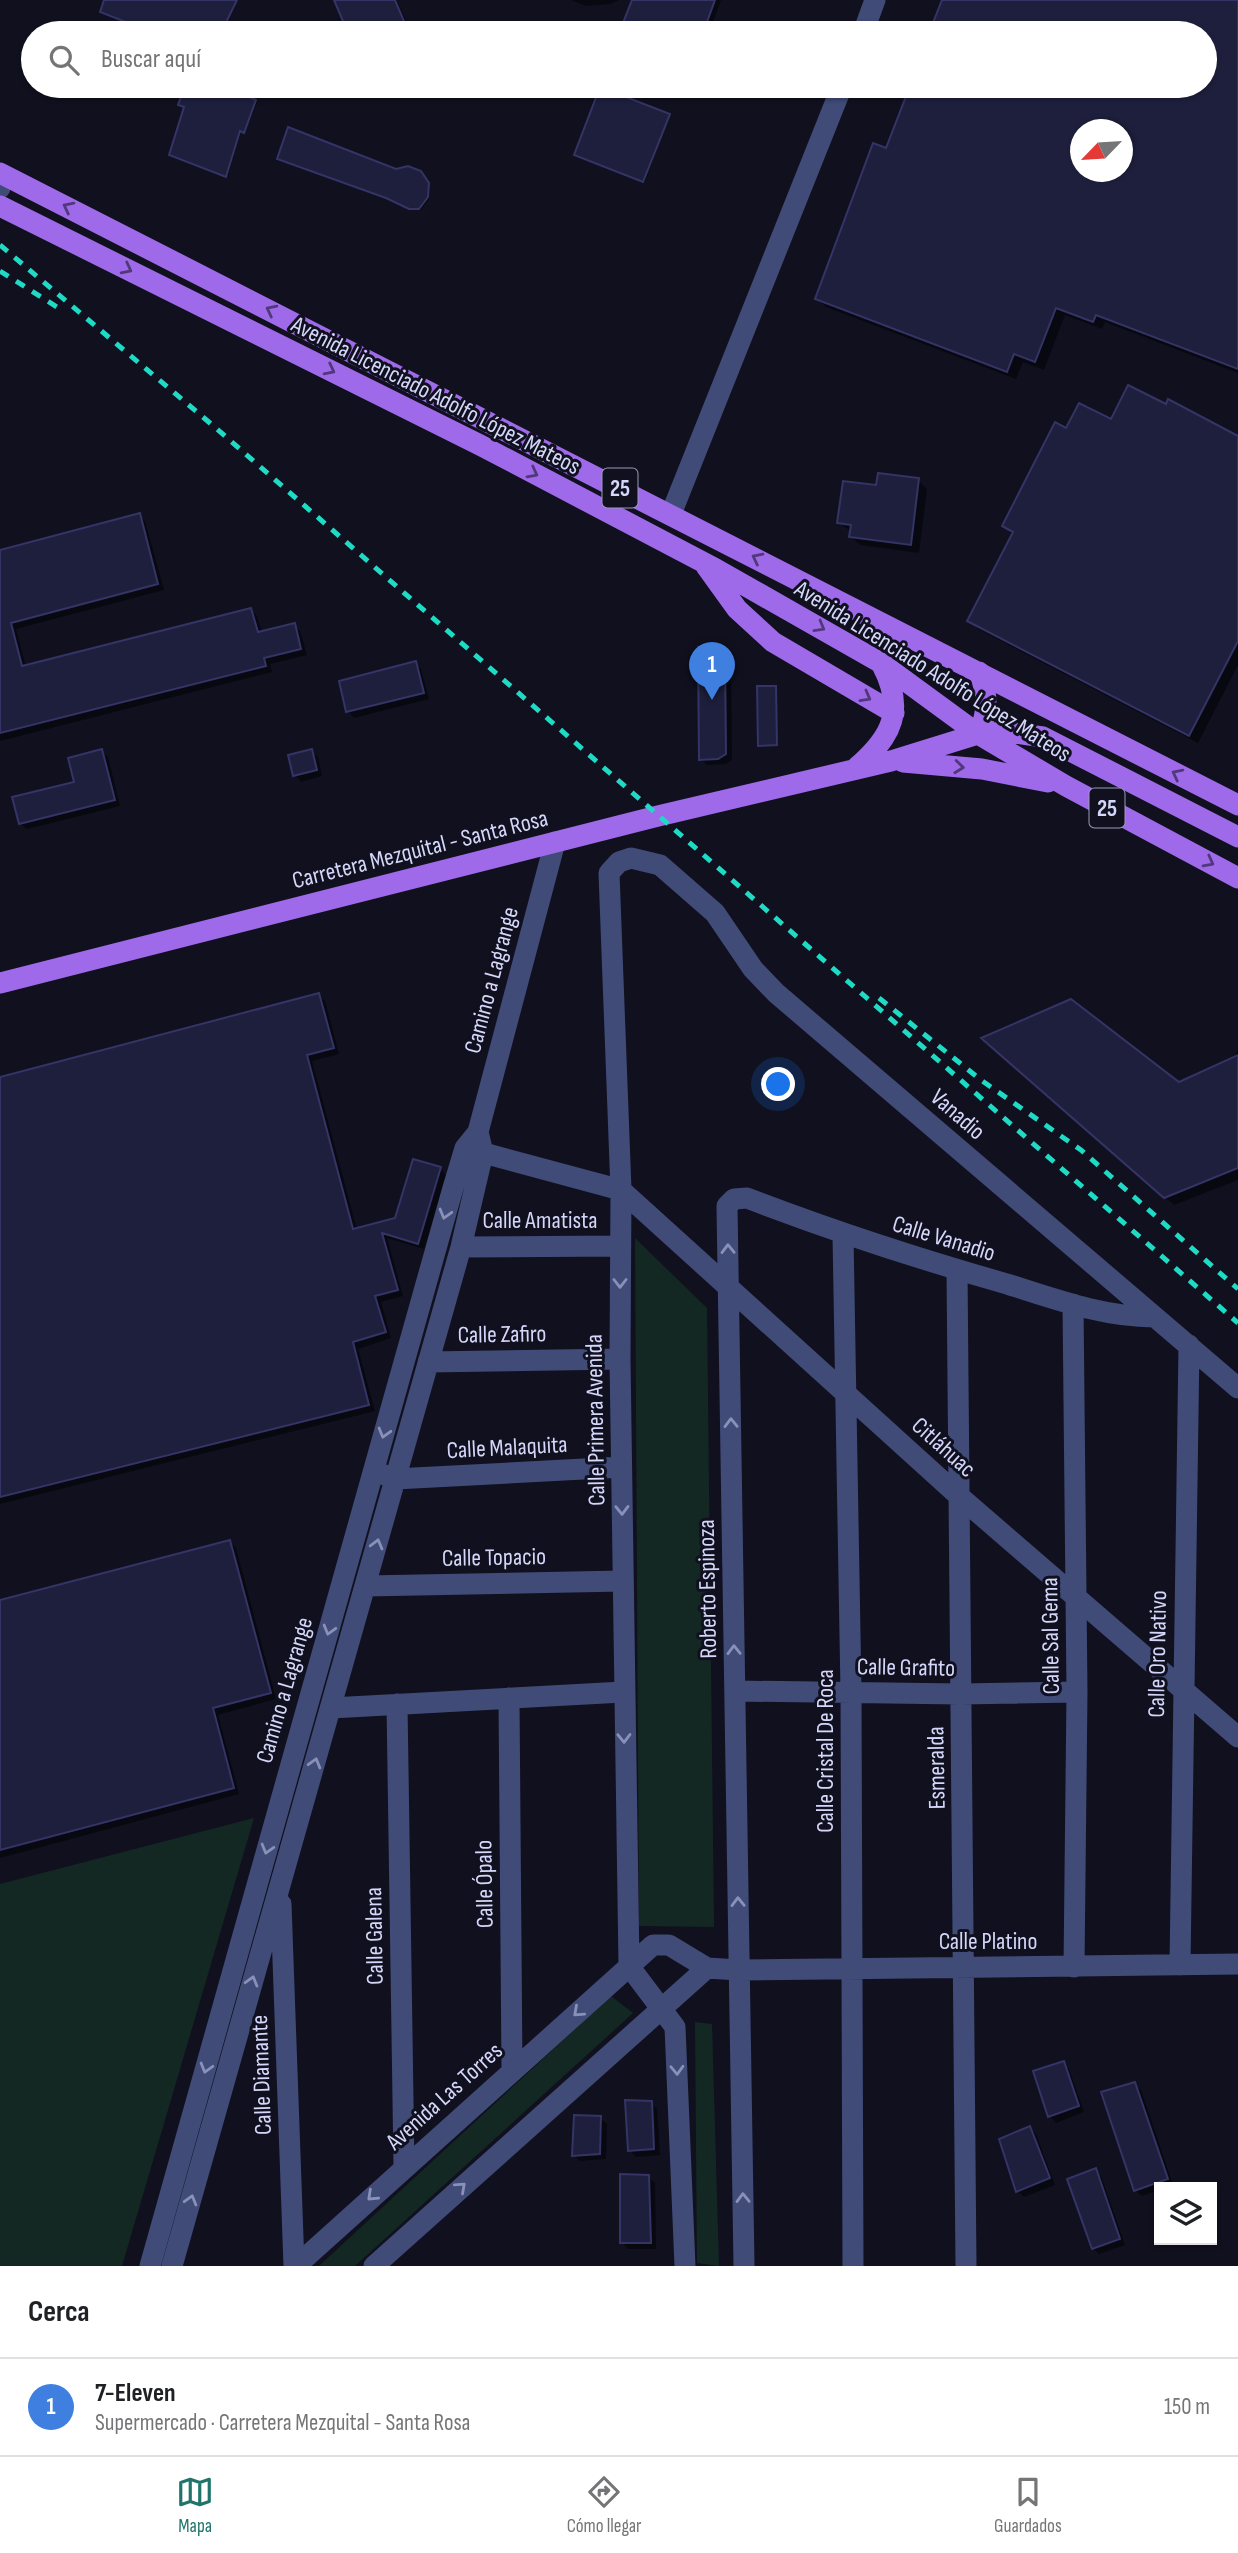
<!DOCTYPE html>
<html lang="es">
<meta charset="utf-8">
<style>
:root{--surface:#fff;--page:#f6f6f6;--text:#202124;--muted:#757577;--line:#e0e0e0;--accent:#20746c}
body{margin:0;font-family:"Sofia Sans Condensed",sans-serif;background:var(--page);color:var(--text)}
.controls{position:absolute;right:21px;bottom:21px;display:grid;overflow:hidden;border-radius:0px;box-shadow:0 2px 5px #0004}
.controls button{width:63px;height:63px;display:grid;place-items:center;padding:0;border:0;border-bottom:2px solid var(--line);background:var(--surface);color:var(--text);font:35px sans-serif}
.compass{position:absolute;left:1070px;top:119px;width:63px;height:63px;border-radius:50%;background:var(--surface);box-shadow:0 2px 5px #0004;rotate:245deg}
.you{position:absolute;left:779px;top:1085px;width:24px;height:24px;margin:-18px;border:5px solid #fff;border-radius:50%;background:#1a73e8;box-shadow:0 0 0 10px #1a73e833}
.badge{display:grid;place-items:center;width:46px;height:46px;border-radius:50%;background:var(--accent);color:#fff;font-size:23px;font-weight:700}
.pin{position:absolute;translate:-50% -58px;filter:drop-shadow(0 2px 4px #0008)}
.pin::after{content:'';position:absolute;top:37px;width:24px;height:21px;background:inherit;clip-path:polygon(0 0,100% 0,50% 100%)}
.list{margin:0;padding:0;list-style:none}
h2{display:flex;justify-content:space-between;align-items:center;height:91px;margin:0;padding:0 28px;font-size:30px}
h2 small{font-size:23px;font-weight:400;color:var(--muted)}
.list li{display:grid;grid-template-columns:46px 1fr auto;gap:21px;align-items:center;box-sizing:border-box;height:98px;padding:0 28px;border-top:2px solid var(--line)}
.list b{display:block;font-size:26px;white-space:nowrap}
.list p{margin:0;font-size:23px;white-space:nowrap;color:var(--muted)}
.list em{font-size:23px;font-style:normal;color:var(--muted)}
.icon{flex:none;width:38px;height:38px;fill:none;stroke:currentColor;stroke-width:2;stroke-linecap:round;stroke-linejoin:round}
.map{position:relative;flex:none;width:1238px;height:2266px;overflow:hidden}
.search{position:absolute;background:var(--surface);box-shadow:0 2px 5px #0004;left:21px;right:21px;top:21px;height:77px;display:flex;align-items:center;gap:18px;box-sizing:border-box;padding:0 24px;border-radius:38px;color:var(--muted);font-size:26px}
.sheet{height:189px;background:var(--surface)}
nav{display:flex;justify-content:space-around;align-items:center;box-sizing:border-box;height:98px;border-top:2px solid var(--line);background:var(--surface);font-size:19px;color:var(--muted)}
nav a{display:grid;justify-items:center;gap:4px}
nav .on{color:var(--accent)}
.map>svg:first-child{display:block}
</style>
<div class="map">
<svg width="1238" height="2266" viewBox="0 0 1238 2266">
<rect width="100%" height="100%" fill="#10101f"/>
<path fill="#142823" d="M635 1238 707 1308 714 1927 639 1926Z
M254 1818 122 2266H0V1884Z
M611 1996 633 2013 355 2266H319Z
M695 2022 712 2024 719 2266 697 2263Z"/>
<path fill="#0007" fill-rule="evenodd" d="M106 0H227L236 5 223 33H155L104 13Z
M336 0H397L411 33H350Z
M571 0H619L611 4 586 6Z
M634 0H721L709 33H621Z
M944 0H1238V373L1105 322 1102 329 1065 315 1044 370 1023 362 1016 379 826 307 817 298 887 151 912 86H1205V33H931ZM1080 130H1122V172H1080Z
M187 86H221L257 103 245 133 241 131 228 177 173 156 186 107 180 104Z
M670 86H690L688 92Z
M669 115 645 182 577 156Z
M396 171 422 175 430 186 429 199 421 210H412L389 199Z
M1112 422 1238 438V665L1198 743 978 629 969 620 1013 535 1004 526 1067 430Z
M918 480 927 489 919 553 860 545 851 537 852 532 839 523 877 487Z
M139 515 145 521 164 590 16 629 26 667 251 610 257 616 262 633 294 625 300 631 307 655 270 664 272 672 0 741V552Z
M720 649 731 660 732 760 725 764 707 765 701 759Z
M415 663 421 669 429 699 354 718 348 711Z
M776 688 778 745 761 747 760 745Z
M102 751 108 757 120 806 27 829 20 823 76 783Z
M311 751 318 757 322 776 301 782 295 775Z
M318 995 325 1001 339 1054 312 1061 357 1230 397 1219 440 1169 446 1175 424 1249 387 1238 403 1296 381 1302 391 1338 358 1349 375 1411 0 1504V1079Z
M992 1046 1179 1084 1233 1059 1238 1050V1180L1174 1205Z
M230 1542 236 1548 276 1699 218 1715 239 1794 0 1858V1602Z
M1063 2063 1069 2069 1084 2112 1056 2123 1050 2116Z
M1134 2084 1141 2090 1173 2185 1159 2187V2190L1142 2196 1135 2190Z
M651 2103 657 2109 660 2155 636 2157 630 2151Z
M600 2118 607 2124 606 2159 580 2161 574 2155Z
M1030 2128 1036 2134 1055 2185 1024 2197 1018 2191Z
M1095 2170 1101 2176 1125 2245 1099 2254 1093 2248Z
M648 2177 655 2183 656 2249H628L622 2242Z"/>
<path fill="#1e1f3d" stroke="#343466" stroke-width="2" fill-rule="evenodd" d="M104 0H237L221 33H154L100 12Z
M334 0H395L409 33H348Z
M632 0H715L703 33H619Z
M942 0H1238V369L1096 315 1093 322 1056 308 1035 362 1014 354 1007 372 815 299 873 143 886 148 910 86H1205V33H929ZM1081 130H1123V172H1081Z
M185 86H225L256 100 244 133 240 131 226 177 169 155 184 107 178 105Z
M600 87 670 114 643 182 574 155Z
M288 127 396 169 408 166 421 171 429 183 428 197 419 209H409L386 198 277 159Z
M1128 385 1166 404 1168 399 1238 436V641L1189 736 967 621 1013 532 1002 526 1055 422 1066 428 1079 403 1111 419Z
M878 473 919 478 911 545 849 537 851 525 837 523 843 481 876 485Z
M140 513 158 584 11 623 22 666 251 608 258 632 295 623 301 649 264 658 266 666 0 733V550Z
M698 647H720L725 652 726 754 718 759 699 760Z
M416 661 424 693 346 712 339 681Z
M757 686H776L777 745 758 746Z
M102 749 115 800 19 824 12 797 74 782 68 758Z
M312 749 317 770 293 776 288 755Z
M319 993 334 1048 307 1055 353 1229 395 1218 413 1159 441 1167 418 1244 382 1233 398 1290 375 1296 386 1332 353 1342 369 1405 0 1497V1077Z
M1071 999 1179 1082 1238 1055V1168L1164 1198 981 1038Z
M230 1540 271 1693 213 1708 234 1788 0 1850V1600Z
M1064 2061 1079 2106 1048 2117 1033 2071Z
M1135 2082 1168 2179 1134 2191 1101 2092Z
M625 2100 652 2101 654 2149 628 2151Z
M574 2115 601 2116 600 2154 572 2156Z
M1030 2126 1050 2178 1016 2192 999 2139Z
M1096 2168 1120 2239 1092 2249 1067 2179Z
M620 2174 649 2175 651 2243H620Z"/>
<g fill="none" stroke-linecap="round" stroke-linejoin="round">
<path stroke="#414b78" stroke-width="21" d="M863 33 875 0
M0 186V188
M671 514 842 86
M469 1149 621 1190 960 1497 1238 1737
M843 1235 851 1692 853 2266
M461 1247 619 1246
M957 1270 966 2266
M1073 1304 1077 1692 1074 1967
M428 1362 620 1359
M385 1475 395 1479 621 1467
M366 1586 623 1581
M735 1691 961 1694 1077 1692
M509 1698 512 2071
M397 1704 404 2166
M331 1708 623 1692
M281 1904 294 2266
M1180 1965 1189 1345
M629 1966 620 1359 621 1190 609 873 619 862 631 858 660 865 715 913 753 969 776 993 1238 1388
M629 1966 675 2027 685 2266
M707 1968 739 1970 1238 1964
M150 2266 453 1188 465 1148 478 1132 555 842
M172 2266 461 1247 483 1153 478 1132
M296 2266 653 1945H669L707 1968 374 2266
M744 2266 727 1206 734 1199 747 1198C833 1231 919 1259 1007 1284 1055 1299 1103 1317 1154 1317"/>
<path stroke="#9f6aea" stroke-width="21" d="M0 173 1238 805
M0 206 480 445 716 569 881 663 978 734 1066 786 1238 878
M706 566 737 609 773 642 894 713
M978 734C989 712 988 694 979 672
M903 762 982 769 1048 782
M857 767C893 736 905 709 882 665
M0 983 658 816 891 761 978 734 1007 732 1043 737 1238 837"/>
<path stroke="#1fdac5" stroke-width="5" stroke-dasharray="10 9" stroke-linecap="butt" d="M0 245 217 429 1238 1323
M0 271 57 307
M879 998 981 1080 1081 1150 1238 1289"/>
</g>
<defs><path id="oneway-chevron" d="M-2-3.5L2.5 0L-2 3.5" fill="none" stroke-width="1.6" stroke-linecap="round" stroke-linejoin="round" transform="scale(1.75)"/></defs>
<g stroke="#50387a">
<use href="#oneway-chevron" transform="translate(68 207) rotate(-153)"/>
<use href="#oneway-chevron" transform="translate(127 269) rotate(27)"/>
<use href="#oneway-chevron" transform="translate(271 310) rotate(-153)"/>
<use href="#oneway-chevron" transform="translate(330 370) rotate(27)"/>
<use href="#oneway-chevron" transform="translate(533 473) rotate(28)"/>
<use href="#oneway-chevron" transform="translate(757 558) rotate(-153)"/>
<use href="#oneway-chevron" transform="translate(820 627) rotate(30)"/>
<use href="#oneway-chevron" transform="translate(866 697) rotate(29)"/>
<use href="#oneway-chevron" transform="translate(959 767) rotate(6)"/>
<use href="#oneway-chevron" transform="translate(1177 774) rotate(-153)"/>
<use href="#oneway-chevron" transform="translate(1209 862) rotate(28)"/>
</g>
<g stroke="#8a91b8">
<use href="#oneway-chevron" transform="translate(445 1214) rotate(106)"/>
<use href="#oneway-chevron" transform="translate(728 1249) rotate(-91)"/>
<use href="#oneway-chevron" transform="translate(620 1283) rotate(90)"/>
<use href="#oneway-chevron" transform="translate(731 1423) rotate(-91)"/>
<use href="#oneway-chevron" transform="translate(384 1433) rotate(106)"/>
<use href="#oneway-chevron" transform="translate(622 1510) rotate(89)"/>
<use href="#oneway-chevron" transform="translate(377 1544) rotate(-75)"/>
<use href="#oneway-chevron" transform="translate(329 1630) rotate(106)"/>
<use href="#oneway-chevron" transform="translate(734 1650) rotate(-91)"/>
<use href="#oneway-chevron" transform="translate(624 1738) rotate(89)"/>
<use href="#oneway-chevron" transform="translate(315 1763) rotate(-74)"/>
<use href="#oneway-chevron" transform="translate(267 1849) rotate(106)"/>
<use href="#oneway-chevron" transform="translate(738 1902) rotate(-91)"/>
<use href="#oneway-chevron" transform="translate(252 1981) rotate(-74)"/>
<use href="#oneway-chevron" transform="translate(578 2012) rotate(138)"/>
<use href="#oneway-chevron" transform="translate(206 2068) rotate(106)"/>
<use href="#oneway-chevron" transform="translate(677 2070) rotate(88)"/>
<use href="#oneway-chevron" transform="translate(461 2187) rotate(-42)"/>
<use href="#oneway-chevron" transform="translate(372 2196) rotate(137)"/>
<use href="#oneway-chevron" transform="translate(743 2198) rotate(-91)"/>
<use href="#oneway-chevron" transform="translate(191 2200) rotate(-74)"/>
</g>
<g text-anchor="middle" stroke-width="6" stroke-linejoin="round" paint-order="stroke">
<g fill="#10101f" stroke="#999bb8" stroke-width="2">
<rect x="602.5" y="468.5" width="35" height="39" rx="5"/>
<rect x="1089.5" y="788.5" width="35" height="39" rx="5"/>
</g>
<g font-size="23" font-weight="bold" fill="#d4d7f9">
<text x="620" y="496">25</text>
<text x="1107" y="816">25</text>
</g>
<g font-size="24" fill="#d4d7f9" stroke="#10101f">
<text transform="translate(436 395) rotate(27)" y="8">Avenida Licenciado Adolfo López Mateos</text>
<text transform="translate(933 671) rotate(32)" y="8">Avenida Licenciado Adolfo López Mateos</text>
<text transform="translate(420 849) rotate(-14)" y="8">Carretera Mezquital - Santa Rosa</text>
<text transform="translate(491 980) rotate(-75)" y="8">Camino a Lagrange</text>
<text transform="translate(958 1114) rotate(41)" y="8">Vanadio</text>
<text x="540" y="1228">Calle Amatista</text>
<text transform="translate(944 1238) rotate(17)" y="8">Calle Vanadio</text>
<text transform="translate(502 1334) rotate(-1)" y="8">Calle Zafiro</text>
<text transform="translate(595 1420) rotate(-91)" y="8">Calle Primera Avenida</text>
<text transform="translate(507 1447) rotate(-3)" y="8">Calle Malaquita</text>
<text transform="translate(944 1447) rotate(42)" y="8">Citláhuac</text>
<text transform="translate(494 1557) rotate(-1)" y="8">Calle Topacio</text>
<text transform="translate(707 1589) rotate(-91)" y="8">Roberto Espinoza</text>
<text transform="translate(1050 1636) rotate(-91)" y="8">Calle Sal Gema</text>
<text transform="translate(1157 1654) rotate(-89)" y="8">Calle Oro Nativo</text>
<text transform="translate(906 1667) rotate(1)" y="8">Calle Grafito</text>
<text transform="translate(284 1690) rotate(-74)" y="8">Camino a Lagrange</text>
<text transform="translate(825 1751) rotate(-90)" y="8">Calle Cristal De Roca</text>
<text transform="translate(936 1768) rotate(-91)" y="8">Esmeralda</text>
<text transform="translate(484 1884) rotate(-91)" y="8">Calle Ópalo</text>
<text transform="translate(374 1936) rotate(-91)" y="8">Calle Galena</text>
<text x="988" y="1949">Calle Platino</text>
<text transform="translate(261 2075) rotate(-92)" y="8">Calle Diamante</text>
<text transform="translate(444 2096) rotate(-42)" y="8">Avenida Las Torres</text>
</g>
</g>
</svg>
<div class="controls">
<button><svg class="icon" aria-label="layers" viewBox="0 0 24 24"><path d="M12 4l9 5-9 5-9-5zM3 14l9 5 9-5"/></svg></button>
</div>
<svg class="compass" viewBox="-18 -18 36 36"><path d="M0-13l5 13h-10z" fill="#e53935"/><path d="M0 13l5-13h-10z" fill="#757577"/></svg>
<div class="you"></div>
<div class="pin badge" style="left:712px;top:700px;background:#3f7fe0">1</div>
<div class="search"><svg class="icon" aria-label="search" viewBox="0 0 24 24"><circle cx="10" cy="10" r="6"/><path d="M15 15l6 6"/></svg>Buscar aquí</div>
</div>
<section class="sheet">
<h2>Cerca<small></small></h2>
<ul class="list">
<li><span class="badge" style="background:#3f7fe0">1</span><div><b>7-Eleven</b><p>Supermercado · Carretera Mezquital - Santa Rosa</p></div><em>150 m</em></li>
</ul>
</section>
<nav>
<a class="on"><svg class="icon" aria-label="map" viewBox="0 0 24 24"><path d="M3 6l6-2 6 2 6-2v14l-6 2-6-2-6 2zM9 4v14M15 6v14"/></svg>Mapa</a>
<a><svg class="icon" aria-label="directions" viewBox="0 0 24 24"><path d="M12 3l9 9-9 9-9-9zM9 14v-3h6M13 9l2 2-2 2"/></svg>Cómo llegar</a>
<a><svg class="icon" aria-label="saved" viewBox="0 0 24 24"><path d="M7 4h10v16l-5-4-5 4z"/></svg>Guardados</a>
</nav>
